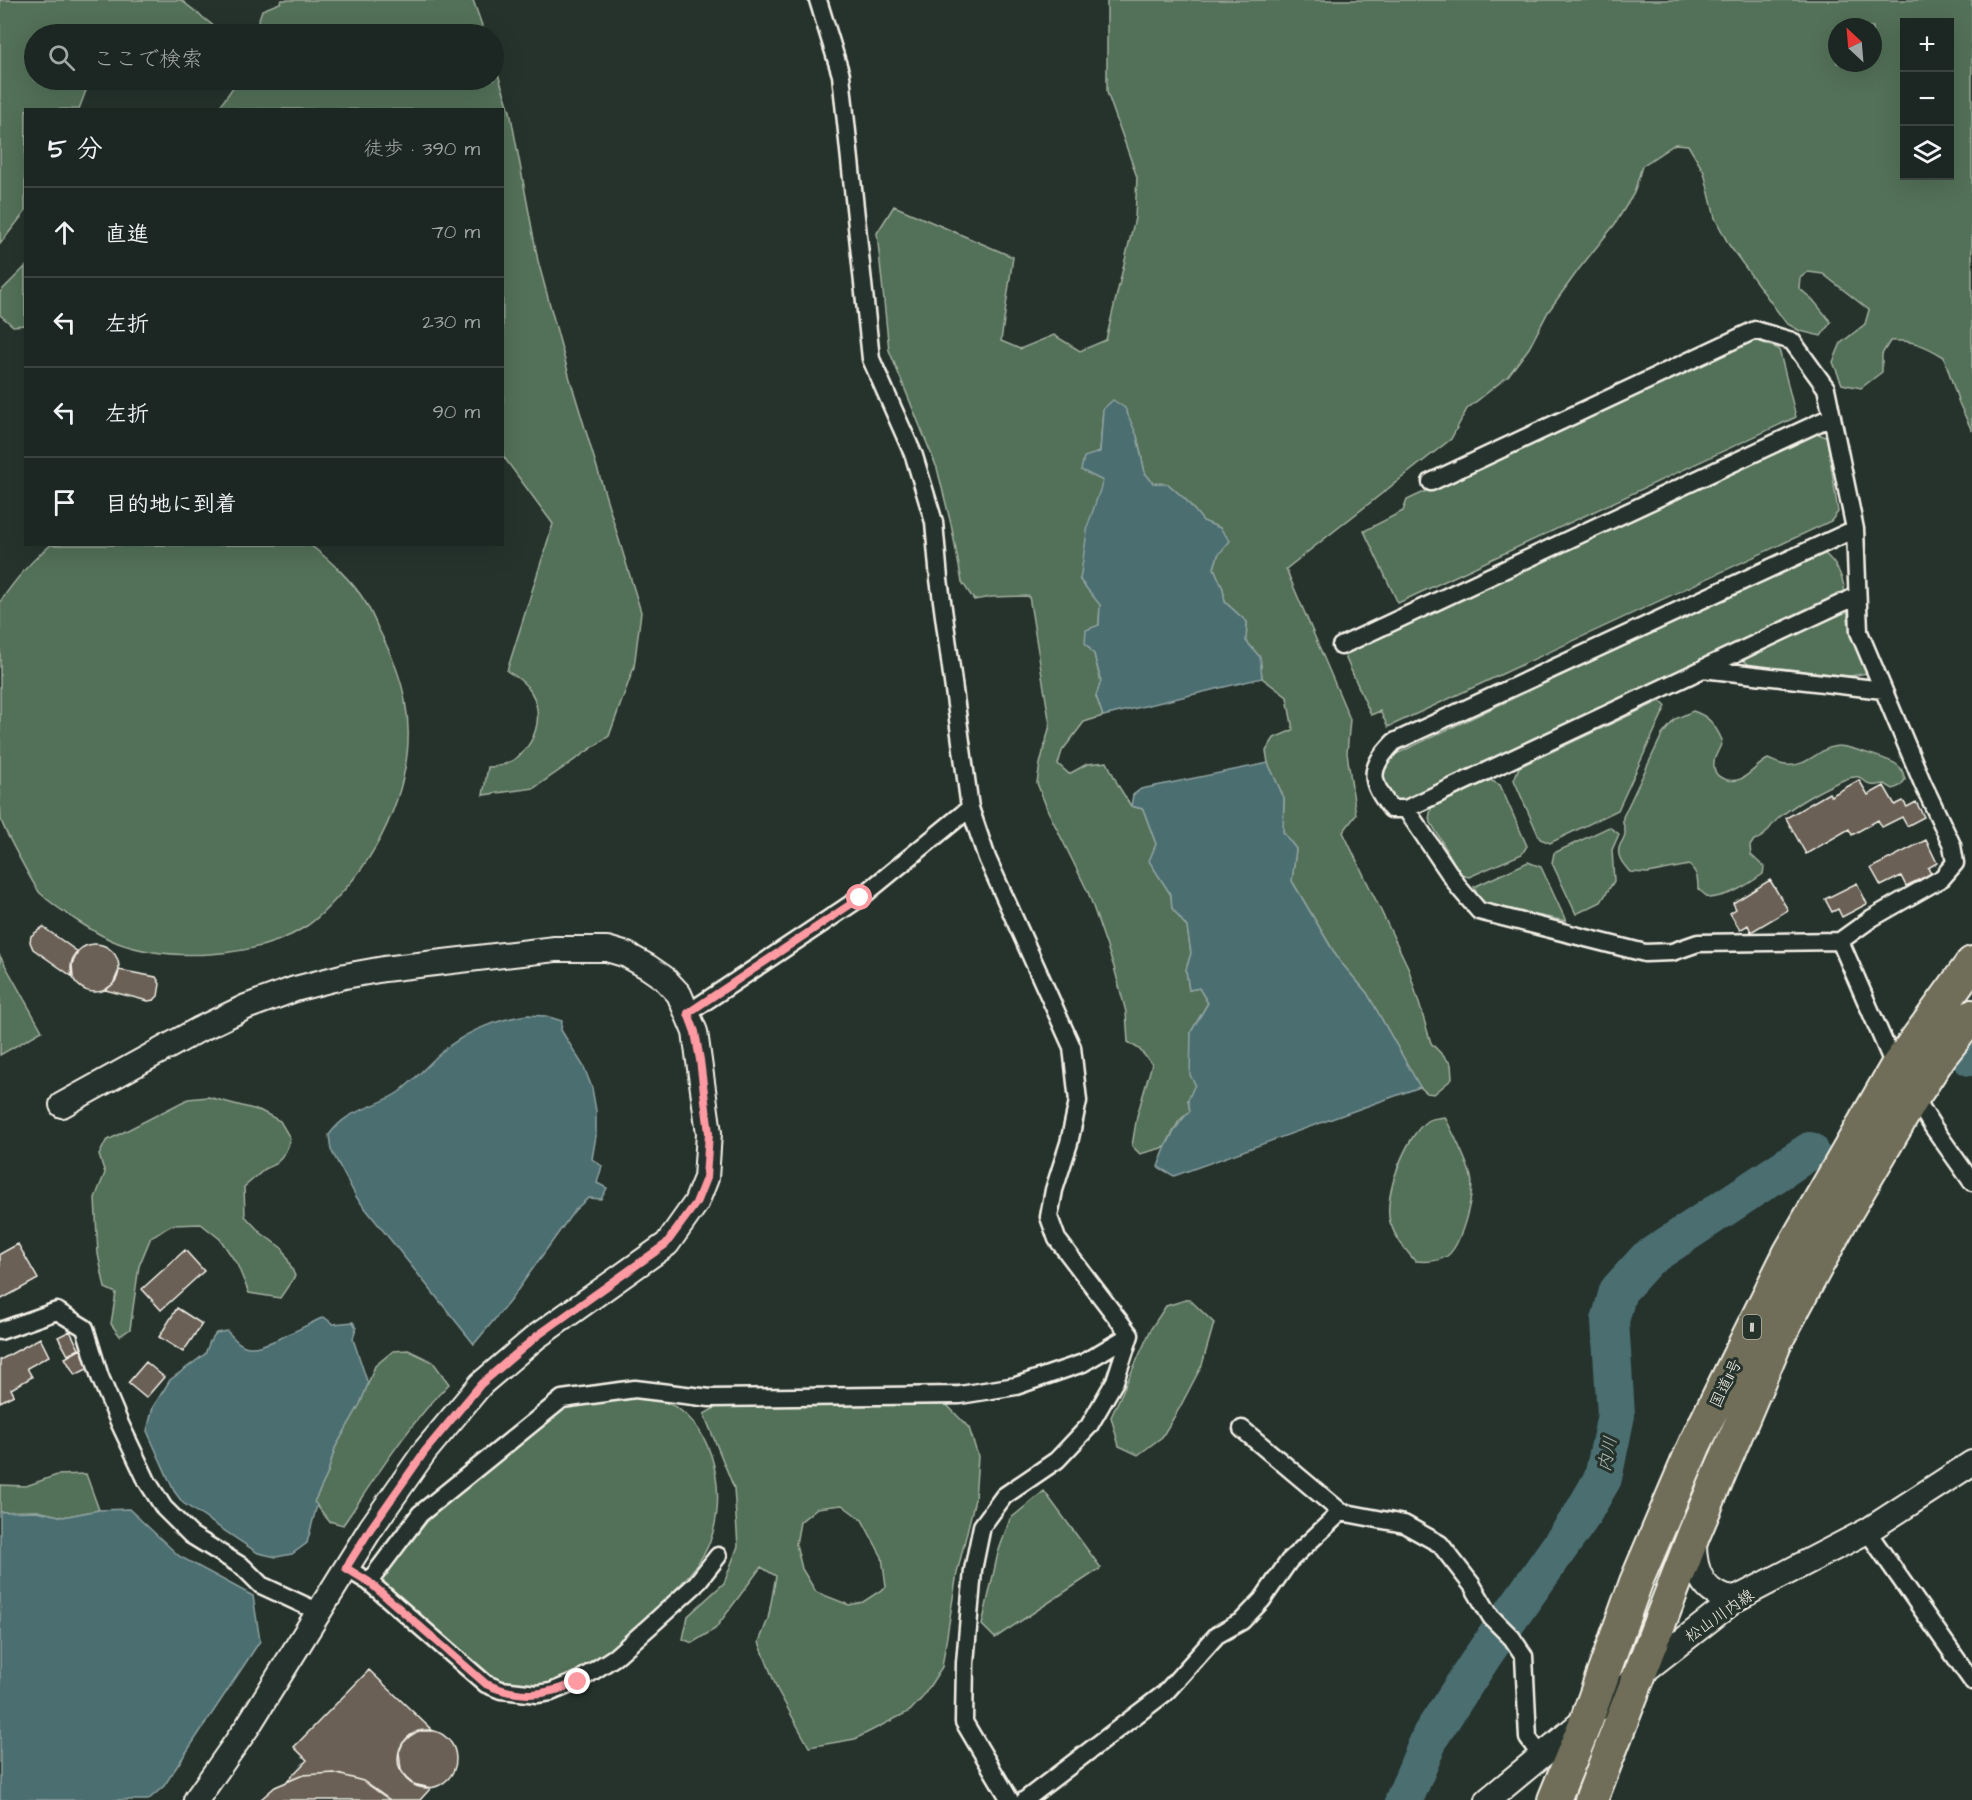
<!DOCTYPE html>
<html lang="ja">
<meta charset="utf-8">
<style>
:root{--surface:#1c2622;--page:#29322f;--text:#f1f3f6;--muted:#a0a5a5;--line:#3a4340}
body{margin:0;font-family:"Architects Daughter","Klee One",sans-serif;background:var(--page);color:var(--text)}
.controls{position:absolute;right:18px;top:18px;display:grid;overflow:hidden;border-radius:0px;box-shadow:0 6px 24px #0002}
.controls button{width:54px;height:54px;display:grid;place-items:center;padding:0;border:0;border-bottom:2px solid var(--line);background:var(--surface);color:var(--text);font:30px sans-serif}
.compass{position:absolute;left:1828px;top:18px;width:54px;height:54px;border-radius:50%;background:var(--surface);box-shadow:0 6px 24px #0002;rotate:334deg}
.stop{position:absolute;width:18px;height:18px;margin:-14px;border:4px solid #ff9aa2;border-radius:50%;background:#fff}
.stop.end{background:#ff9aa2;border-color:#fff;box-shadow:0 2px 6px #0008}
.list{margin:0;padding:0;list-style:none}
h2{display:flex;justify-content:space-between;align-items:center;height:78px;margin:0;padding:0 24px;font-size:26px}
h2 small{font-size:20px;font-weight:400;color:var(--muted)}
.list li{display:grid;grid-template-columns:39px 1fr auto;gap:18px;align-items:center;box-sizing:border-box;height:90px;padding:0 24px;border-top:2px solid var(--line)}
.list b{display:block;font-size:22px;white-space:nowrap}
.list em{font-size:20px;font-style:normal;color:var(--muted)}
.icon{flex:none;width:33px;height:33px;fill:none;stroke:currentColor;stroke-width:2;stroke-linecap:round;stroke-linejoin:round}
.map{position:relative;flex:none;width:1972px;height:1800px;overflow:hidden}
.search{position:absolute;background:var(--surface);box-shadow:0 6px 24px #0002;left:24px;top:24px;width:480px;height:66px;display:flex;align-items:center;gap:15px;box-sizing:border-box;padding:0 21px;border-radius:33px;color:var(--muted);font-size:22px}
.panel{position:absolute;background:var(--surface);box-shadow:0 6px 24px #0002;left:24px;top:108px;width:480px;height:438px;border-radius:0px}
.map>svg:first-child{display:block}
</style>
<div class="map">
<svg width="1972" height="1800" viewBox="0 0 1972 1800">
<rect width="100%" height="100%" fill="#26332d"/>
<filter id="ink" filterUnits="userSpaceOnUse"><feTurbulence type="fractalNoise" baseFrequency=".0167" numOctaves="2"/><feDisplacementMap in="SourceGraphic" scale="12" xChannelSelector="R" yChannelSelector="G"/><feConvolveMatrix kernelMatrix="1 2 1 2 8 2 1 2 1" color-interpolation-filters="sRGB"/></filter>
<g filter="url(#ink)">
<path fill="#527058" stroke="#a3b0a0" stroke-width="1.5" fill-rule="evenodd" d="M0 0H181L216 28 217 34H34V80H90L79 109 26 110 25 212 0 244Z
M282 0H473L485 34H254L262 10 280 3Z
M1107 0H1972V431L1959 403 1944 357C1926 346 1911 339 1890 341L1882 354V372L1861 388 1842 384 1833 362 1841 343 1865 324 1869 310 1823 274 1808 272 1800 278 1799 288 1813 300 1831 322 1821 336 1800 331 1786 323 1729 245 1715 218 1704 172 1688 145 1675 144 1642 166 1634 193 1615 224 1579 269 1548 312 1529 348 1508 376 1467 409 1451 439 1286 569 1350 719 1347 753 1356 815 1343 832 1408 967 1431 1043 1451 1064 1452 1079 1434 1094 1427 1093 1420 1087 1367 993 1338 959 1292 881 1296 849 1283 832 1284 798 1268 763 1266 751 1274 738 1293 730 1287 697 1262 678 1260 657 1246 641 1247 622 1225 602 1223 589 1214 568 1218 555 1220 528 1203 521 1186 500 1168 484 1153 483 1145 473 1137 436 1103 409 1100 452 1103 481 1080 580 1100 604 1099 625 1094 654 1101 682 1096 696 1103 716 1084 722 1062 751 1058 764 1069 774 1087 764 1107 762 1119 787 1131 806 1143 809 1156 844 1150 862 1171 895 1172 908 1187 927 1191 953 1186 970 1189 990 1199 988 1208 1003 1191 1032 1196 1084 1188 1100 1190 1111 1179 1121 1165 1147 1140 1154 1132 1146 1137 1116 1152 1064 1139 1049 1128 1042 1126 1012 1114 967 1088 892 1048 811 1037 783 1040 764 1050 725 1029 596 991 597 974 600 962 582 951 524 937 468 889 350 877 233 894 206 1013 257 1001 341 1020 349 1054 335 1080 351 1106 340 1135 218 1137 177 1107 92ZM1904 22H1950V176H1904ZM1837 27H1873V63H1837Z
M494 62 510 111 538 261 570 379 641 612 634 667 609 736 534 788 483 795 488 767C525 768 550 724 531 692 525 682 516 677 507 671L553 524 503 456 502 110 218 109 238 80H494Z
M25 267V325L13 326 0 315V292Z
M1753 339 1779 349 1796 417 1398 603 1364 531 1403 511 1407 500Z
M1817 433 1827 438 1838 512 1831 521 1388 727 1380 711 1371 715 1344 654Z
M51 545H310C328 558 353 582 364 600 370 609 374 619 378 628 390 651 401 675 405 701 418 766 389 839 346 888 334 901 320 918 305 927 258 958 170 962 118 943 97 935 57 909 40 893 34 886 4 830 1 820 0 808 0 776 0 763 0 709 0 655 0 602 15 580 31 560 51 545Z
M1824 553C1837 563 1844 579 1845 595L1395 805C1380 784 1377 778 1392 756L1817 554Z
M1848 605V623L1865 659 1868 673 1850 676 1751 666 1744 661 1752 650Z
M1660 701 1666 706 1618 810 1550 843 1540 839 1514 780 1519 767Z
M1693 711C1709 716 1715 725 1722 740 1721 748 1715 754 1714 762 1713 769 1716 776 1722 778 1743 788 1752 767 1768 759 1774 761 1779 765 1786 765 1808 768 1819 747 1838 746 1845 745 1890 760 1896 764 1903 769 1903 773 1905 780L1900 786 1893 789 1885 784C1880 784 1875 786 1871 785 1859 780 1864 773 1846 779 1827 786 1797 803 1781 816 1770 824 1768 837 1754 840L1750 846 1751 855 1764 867 1763 874C1746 886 1730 896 1709 898L1698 889C1698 878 1697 872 1689 865L1648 873 1630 872C1624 865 1615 856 1620 845 1622 840 1626 838 1625 831 1624 825 1622 824 1623 817L1662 735 1675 719Z
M1490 780 1500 785 1527 846 1522 854 1469 877 1461 875 1429 819 1431 808Z
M1609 827 1619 834 1612 850 1614 881 1601 902 1576 914 1552 863 1554 853Z
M1528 862 1541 867 1566 921 1490 906 1479 899 1474 887Z
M0 956 42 1031 0 1055Z
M208 1097 261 1111 280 1121 290 1138 286 1151 276 1164 265 1169 244 1187 245 1216 261 1233 283 1249 295 1276 280 1298 249 1293 237 1264 220 1239 201 1224 172 1225 151 1237 139 1266 130 1329 120 1336 111 1324 116 1293 105 1288 98 1254 95 1198 105 1173 99 1155 106 1141 188 1099Z
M1445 1117C1454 1136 1466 1157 1471 1177 1475 1194 1461 1246 1447 1256 1438 1262 1425 1262 1415 1261 1405 1249 1395 1238 1390 1222 1383 1197 1405 1137 1427 1121 1431 1118 1439 1118 1445 1117Z
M1189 1299 1214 1323 1202 1365 1179 1409 1162 1437 1138 1455 1119 1446 1111 1417 1152 1327 1166 1306Z
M408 1350 433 1362 449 1384C408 1425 376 1477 343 1525L329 1521 314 1502 327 1475 335 1448 360 1404 375 1366 393 1351Z
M636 1397C651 1399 668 1401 680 1410 719 1438 727 1507 707 1548 691 1583 611 1653 577 1674 562 1684 538 1690 520 1687 512 1686 500 1684 493 1680 482 1674 472 1662 462 1654 434 1630 406 1607 378 1583L431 1517 471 1479 567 1403Z
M720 1405H947L969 1428 978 1456 975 1499 957 1573 942 1667 922 1698 910 1711 855 1739 809 1747 777 1689 759 1642 768 1619 776 1576 761 1567 715 1629 692 1643 683 1639 688 1616 724 1583 738 1546 734 1488 704 1414ZM842 1505 862 1520 882 1557 886 1587 863 1602 849 1605 816 1592 802 1569 796 1544 800 1522 817 1508Z
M86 1474 99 1510 63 1517 37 1511 0 1512V1485L26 1486 57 1475Z
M1044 1491 1101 1568 995 1638 982 1625 998 1553 1010 1519Z"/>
<path fill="#4b6e71" stroke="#8fa2a1" stroke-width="1.5" d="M1113 400 1125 408 1137 436 1145 473 1153 483 1168 484 1186 500 1203 521 1220 528 1230 541 1218 555 1214 568 1223 589 1225 602 1247 622 1246 641 1260 657 1262 678 1103 716 1096 696 1101 681 1094 654 1085 643 1086 630 1099 625 1100 605 1080 580 1088 525 1103 481 1081 470 1084 457 1100 452 1103 409Z
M1268 763 1284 798 1283 832 1296 849 1292 881 1338 959 1367 993 1420 1087 1174 1176 1158 1167C1165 1146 1174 1127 1190 1111L1188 1100 1195 1084 1190 1075 1191 1032 1208 1003 1199 988 1189 990 1186 970 1191 953 1187 927 1172 908 1171 895 1149 861 1156 844 1143 809 1131 806 1133 795 1141 789Z
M527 1015 546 1016 562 1021 561 1030 584 1067 592 1088 596 1111V1136L592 1159 602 1166 597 1183 607 1188 601 1199 588 1198 574 1211 509 1302 474 1344 357 1198 331 1150 329 1135C349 1107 373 1110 399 1092 415 1080 428 1064 443 1051 467 1031 496 1020 527 1015Z
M324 1317 333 1324 353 1322 356 1327 353 1339 368 1384 360 1404 335 1448 327 1475 314 1502 317 1505 307 1543 292 1554 276 1557 258 1553 183 1503 174 1491 147 1431 153 1407 170 1380 205 1354 210 1341 216 1333 227 1331C233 1337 240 1347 250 1347 264 1349 308 1324 324 1317Z
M129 1509 179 1556 253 1596 260 1641 164 1786 148 1800H0V1512L37 1511 63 1517 99 1510Z"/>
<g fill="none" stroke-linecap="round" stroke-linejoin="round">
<path stroke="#4b6e71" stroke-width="38" d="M1970 1057 1972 1056
M1404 1800 1431 1735 1484 1654 1580 1518 1603 1478 1616 1415 1610 1321 1618 1291 1647 1259 1810 1151"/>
</g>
<path fill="#6b6056" stroke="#f4f1e8" stroke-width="1.5" d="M1859 780 1868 795 1884 786 1895 805 1903 801 1907 807 1916 802 1924 817 1907 826 1902 817 1882 827 1878 820 1852 835 1849 829 1806 854 1786 818 1829 793 1831 796Z
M1926 840 1937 863 1928 868 1931 874 1906 886 1901 876 1881 886 1871 868Z
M1770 880 1788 910 1751 932 1748 925 1740 930 1730 913 1736 909 1733 903Z
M1857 883 1867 904 1842 917 1838 909 1832 912 1825 899Z
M43 927 78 952 72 964 73 977 33 949 30 942 31 936Z
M71 968a24 24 0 1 1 48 0a24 24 0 1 1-48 0Z
M119 970 156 977 160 984 158 996 154 1000 148 1001 105 990 113 984Z
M18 1244 38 1279 0 1300V1254Z
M185 1250 204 1271 161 1310 142 1289Z
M177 1308 202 1324 183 1352 159 1337Z
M70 1331 79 1349 68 1355 58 1337Z
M40 1338 49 1356 27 1368 32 1377 11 1389 14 1395 0 1402V1360Z
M81 1349 91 1367 75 1375 65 1358Z
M146 1362 164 1377 146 1398 128 1383Z
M369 1670 433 1731H418L410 1736 403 1743 399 1752 401 1770 406 1778 413 1784 431 1788 420 1800H390L363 1781 334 1773 303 1775 286 1782 307 1760 294 1747Z
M398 1759a29 29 0 1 1 58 0a29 29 0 1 1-58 0Z
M334 1773 363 1781 390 1800H260L275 1787 303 1775Z"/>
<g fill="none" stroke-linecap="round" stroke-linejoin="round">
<defs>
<path id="street" d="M818 0 841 75 871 359 914 456 934 522 939 579 970 808 987 858 1072 1047 1078 1101 1069 1143 1054 1190 1049 1217 1057 1239 1130 1335
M1431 482 1755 330 1792 341 1826 388 1855 529 1859 632 1923 784 1952 845 1955 863 1942 878 1872 918 1840 941 1698 943 1672 952 1645 953 1479 911 1460 889 1406 809 1703 669 1883 690
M1341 646 1831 417
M1704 668 1857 596
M1406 809H1391C1369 780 1368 769 1394 742L1855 529
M1840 941 1897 1072
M688 1013 860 898 970 808
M1912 1093 1933 1127 1972 1182
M0 1331 57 1311 85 1328 100 1377 120 1424 147 1481 164 1508 191 1535 243 1567 261 1585 319 1612
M1242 1429 1341 1512 1404 1524 1440 1544 1472 1585 1491 1617 1512 1638 1524 1656 1528 1738 1541 1756
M1867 1531 1972 1681
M346 1568 369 1582 420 1514 562 1399 635 1389 710 1398 960 1395 1016 1386 1083 1363 1130 1335
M369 1582 486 1684 501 1690 537 1694 551 1692 578 1681 615 1657 650 1626 695 1585 718 1556
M1010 1800 964 1722 965 1663 973 1570 982 1526 1004 1496 1057 1460 1089 1426 1115 1381 1130 1335
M1025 1800 1165 1693 1217 1635 1242 1621 1262 1600 1289 1561 1341 1512"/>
<path id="secondary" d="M62 1105 198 1030 246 1007 295 989 345 976 384 969 555 949H607L627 955 648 967 664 978 679 994 695 1032 709 1133 706 1178 696 1203 667 1244 536 1337 481 1384 425 1451 371 1528 248 1726 196 1800
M1694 1539C1693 1569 1702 1597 1736 1599
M1488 1800 1639 1675 1736 1599 1867 1531 1972 1463"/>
<path id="highway" d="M1554 1800 1587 1719 1636 1582 1695 1444 1789 1254 1895 1069 1972 963
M1591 1800 1694 1534 1775 1343 1842 1219 1914 1096 1941 1055 1972 1016"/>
</defs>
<use href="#street" stroke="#f4f1e8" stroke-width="21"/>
<use href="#secondary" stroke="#f4f1e8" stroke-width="28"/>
<use href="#highway" stroke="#f4f1e8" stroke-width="36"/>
<use href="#street" stroke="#26332d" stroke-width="16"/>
<use href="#secondary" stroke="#26332d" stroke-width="24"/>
<use href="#highway" stroke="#706e59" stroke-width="32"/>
</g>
</g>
<g fill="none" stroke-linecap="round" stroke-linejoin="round" filter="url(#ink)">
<path stroke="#ff9aa2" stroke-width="8" d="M578 1682C546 1696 519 1699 486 1684L369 1582 346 1568 371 1528 425 1451 481 1384 537 1336 666 1244 696 1203 706 1178 709 1133 700 1060 695 1032 688 1013 860 898"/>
</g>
<g text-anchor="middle" stroke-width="6" stroke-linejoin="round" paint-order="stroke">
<rect fill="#26332d" stroke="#b6b8b0" stroke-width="1.5" x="1743" y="1315" width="18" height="24" rx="4.5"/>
<g font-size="15" font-weight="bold" fill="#f4f1e8">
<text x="1752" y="1332">11</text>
</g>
<g font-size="16" fill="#f4f1e8" stroke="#26332d">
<text transform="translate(1725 1383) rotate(-64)" y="6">国道11号</text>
<text transform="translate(1719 1615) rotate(-35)" y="6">松山川内線</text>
</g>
<g font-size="18" font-style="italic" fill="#b0bdb8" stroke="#26332d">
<text transform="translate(1607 1454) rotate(-78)" y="6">内川</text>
</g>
</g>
</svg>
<div class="controls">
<button>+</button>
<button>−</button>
<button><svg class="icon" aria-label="layers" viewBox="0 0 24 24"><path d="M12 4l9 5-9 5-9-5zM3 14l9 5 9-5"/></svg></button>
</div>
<svg class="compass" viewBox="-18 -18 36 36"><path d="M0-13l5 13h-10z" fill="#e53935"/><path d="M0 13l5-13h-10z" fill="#a0a5a5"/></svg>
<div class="stop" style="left:860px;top:898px"></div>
<div class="stop end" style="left:578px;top:1682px"></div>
<div class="search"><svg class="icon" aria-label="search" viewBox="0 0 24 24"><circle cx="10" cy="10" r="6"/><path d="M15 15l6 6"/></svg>ここで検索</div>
<section class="panel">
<h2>5 分<small>徒歩 · 390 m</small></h2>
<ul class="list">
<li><svg class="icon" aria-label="ahead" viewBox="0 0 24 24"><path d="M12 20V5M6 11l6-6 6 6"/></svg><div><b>直進</b></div><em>70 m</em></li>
<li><svg class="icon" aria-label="left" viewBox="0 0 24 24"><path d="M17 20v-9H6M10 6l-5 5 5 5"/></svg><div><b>左折</b></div><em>230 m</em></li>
<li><svg class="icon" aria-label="left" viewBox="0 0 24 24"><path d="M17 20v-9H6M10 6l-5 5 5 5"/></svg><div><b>左折</b></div><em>90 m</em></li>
<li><svg class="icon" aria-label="arrive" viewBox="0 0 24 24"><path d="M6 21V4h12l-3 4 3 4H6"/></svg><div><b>目的地に到着</b></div></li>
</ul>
</section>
</div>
